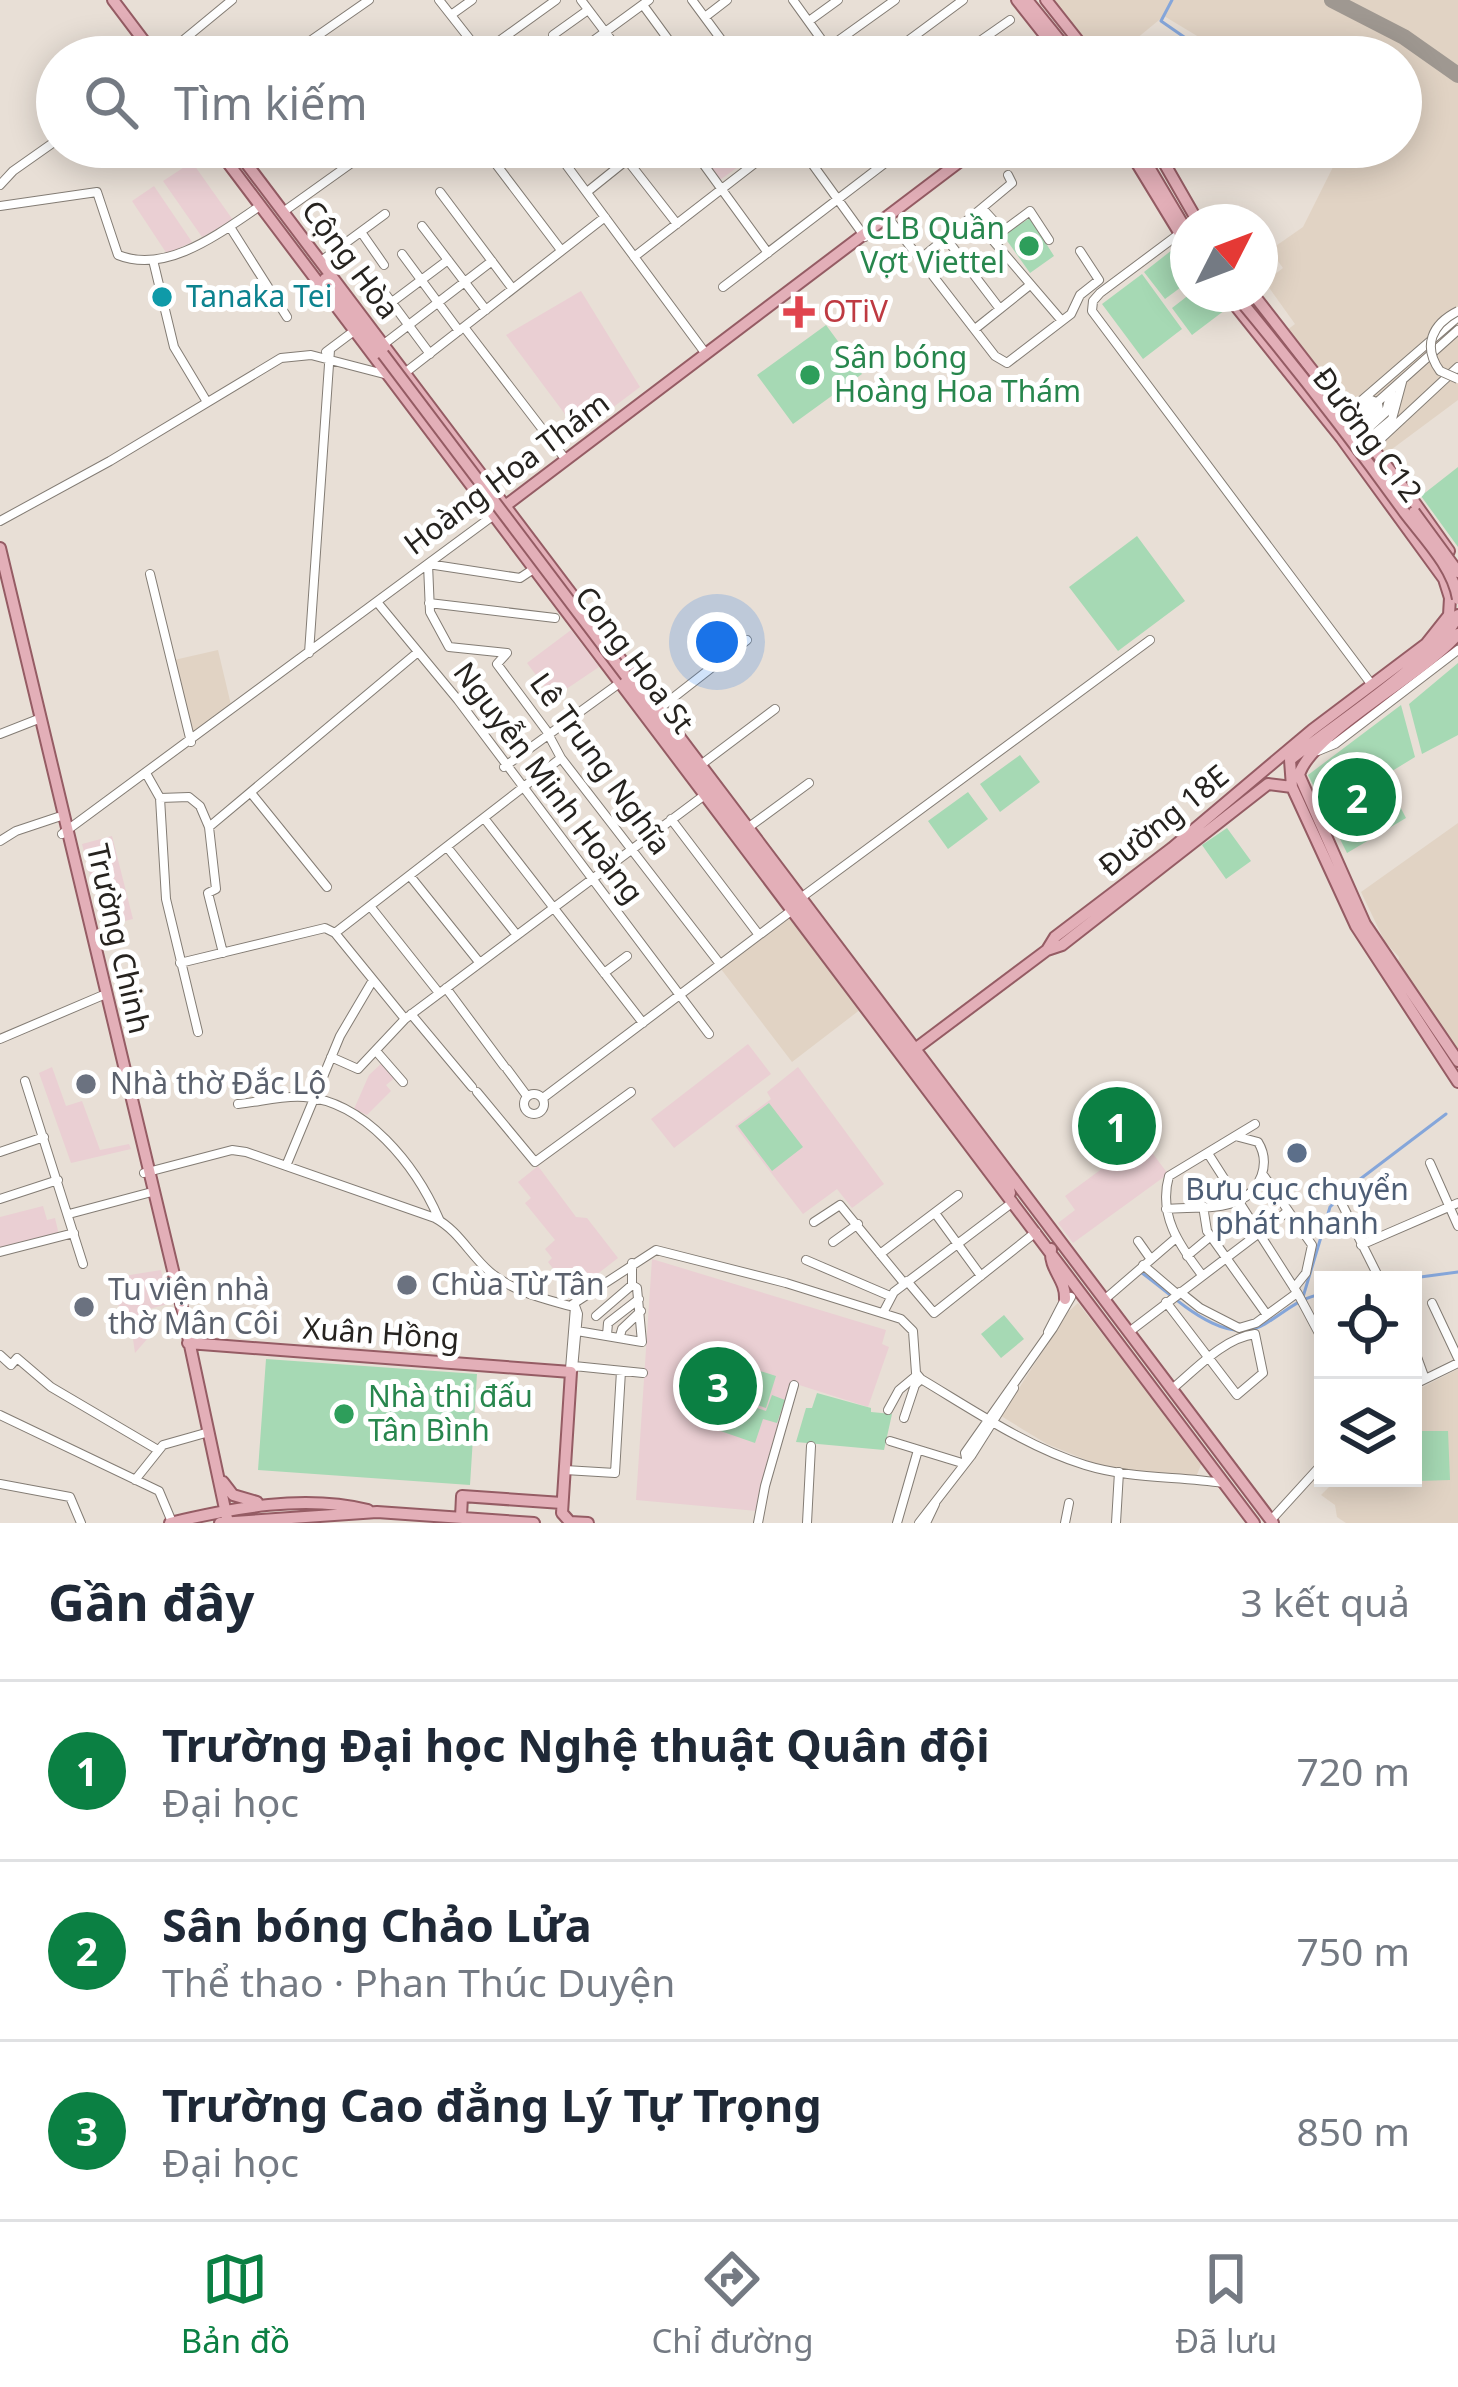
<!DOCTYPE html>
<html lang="vi">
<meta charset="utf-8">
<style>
:root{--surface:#fff;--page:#f2f2f3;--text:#1f2937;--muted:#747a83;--line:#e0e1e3;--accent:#0b8043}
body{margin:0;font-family:"Noto Sans",sans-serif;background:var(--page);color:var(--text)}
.controls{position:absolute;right:36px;bottom:36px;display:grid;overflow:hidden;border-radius:0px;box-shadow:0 6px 30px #0003}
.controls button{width:108px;height:108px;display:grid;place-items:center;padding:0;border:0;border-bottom:3px solid var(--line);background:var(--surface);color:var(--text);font:60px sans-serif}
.compass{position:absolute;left:1170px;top:204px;width:108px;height:108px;border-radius:50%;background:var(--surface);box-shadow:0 6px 30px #0003;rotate:48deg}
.you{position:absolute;left:717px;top:642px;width:42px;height:42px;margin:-30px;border:9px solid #fff;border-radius:50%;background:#1a73e8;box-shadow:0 0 0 18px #1a73e833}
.badge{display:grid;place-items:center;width:78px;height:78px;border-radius:50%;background:var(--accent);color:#fff;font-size:39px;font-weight:700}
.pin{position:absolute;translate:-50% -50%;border:6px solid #fff;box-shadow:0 3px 12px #0006}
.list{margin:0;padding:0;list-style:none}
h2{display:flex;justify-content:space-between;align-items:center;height:156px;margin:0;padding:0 48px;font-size:51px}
h2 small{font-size:39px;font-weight:400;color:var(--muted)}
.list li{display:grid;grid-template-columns:78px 1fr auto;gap:36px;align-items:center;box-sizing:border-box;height:180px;padding:0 48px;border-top:3px solid var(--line)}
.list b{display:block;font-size:45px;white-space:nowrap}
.list p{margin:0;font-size:39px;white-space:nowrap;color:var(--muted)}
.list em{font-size:39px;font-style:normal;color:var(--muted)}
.icon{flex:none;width:66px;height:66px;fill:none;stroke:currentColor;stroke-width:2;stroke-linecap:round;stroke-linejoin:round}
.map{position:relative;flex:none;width:1458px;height:1523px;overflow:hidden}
.search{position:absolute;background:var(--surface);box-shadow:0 6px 30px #0003;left:36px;right:36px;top:36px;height:132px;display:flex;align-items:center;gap:30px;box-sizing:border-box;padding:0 42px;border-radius:66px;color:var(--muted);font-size:45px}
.sheet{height:696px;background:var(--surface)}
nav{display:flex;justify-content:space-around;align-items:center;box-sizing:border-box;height:168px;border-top:3px solid var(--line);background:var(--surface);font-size:33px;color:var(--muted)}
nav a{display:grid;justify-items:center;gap:6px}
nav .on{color:var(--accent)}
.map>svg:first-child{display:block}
</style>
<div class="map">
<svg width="1458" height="1523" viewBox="0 0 1458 1523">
<rect width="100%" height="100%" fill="#e8dfd6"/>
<path fill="#e1d3c4" d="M1052 0H1458V400L1384 455 1287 330 1295 324 1265 282 1283 268 1270 250 1303 227 1343 147H1401V57H1232L1164 16 1114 57H1096Z
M218 650 231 705 191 735 174 660Z
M1458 823V1050L1398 963 1399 957 1385 942 1361 892Z
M790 916 861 1009 792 1062 721 969Z
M1078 1303 1202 1462 1196 1477 1138 1473 1096 1464 1047 1444 1001 1416 1068 1312Z
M1458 1369V1523H1346L1337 1517 1335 1505 1321 1495 1338 1478H1413V1392Z"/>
<path fill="#eacfd3" d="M695 147H765L720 180Z
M192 162 233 220 202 237 163 181Z
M154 186 192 242 167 254 132 201Z
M581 291 640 387 579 433 506 335Z
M571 630 599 667 553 698 527 663Z
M112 836 133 919 108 925 101 919 82 844Z
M748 1044 771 1074 674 1148 651 1119Z
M383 1062 396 1077 386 1085 391 1091 367 1115 354 1109 369 1075Z
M52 1067 66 1106 82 1101 100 1150 129 1144 131 1149 71 1163 39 1073Z
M798 1067 884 1184 852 1208 837 1189 803 1214 735 1126 771 1099 767 1092Z
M1108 1093 1168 1174 1073 1243 1058 1223 1075 1210 1065 1196 1122 1154 1088 1108Z
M538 1166 576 1217 587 1218 618 1258 578 1289 572 1283 567 1287 548 1262 552 1258 545 1249 555 1240 525 1203 531 1198 518 1182Z
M43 1206 47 1220 55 1218 59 1235 0 1250V1217Z
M652 1259 886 1330 882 1344 889 1347 868 1407 793 1383 757 1511 636 1500Z
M161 1270 168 1304 149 1309 154 1331 135 1353 131 1325 124 1326 111 1278Z"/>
<path fill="#a6d9b4" d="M1030 218 1054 256 1030 273 1003 235Z
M1172 250 1188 270V282L1165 299 1144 272Z
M1142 274 1182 329 1143 359 1102 304Z
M1190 294H1213L1225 310 1192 335 1172 308Z
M826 325 862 374 793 424 757 375Z
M1458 467V547L1421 496Z
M1137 536 1185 601 1118 651 1069 587Z
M1458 663V735L1422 754 1409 704Z
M1401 705 1415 757 1384 776 1406 818 1347 853 1308 775Z
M1020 755 1040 782 1000 812 980 784Z
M968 792 988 819 948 849 928 821Z
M1227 828 1251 861 1226 879 1202 845Z
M769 1103 803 1147 772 1171 738 1126Z
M1004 1315 1024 1339 1001 1358 981 1334Z
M266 1359 477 1374 470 1485 258 1470Z
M729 1361 776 1376 766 1408 719 1393Z
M817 1393 871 1408V1412L892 1414 884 1450 796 1442 806 1408H812Z
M772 1395 785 1400 777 1423 763 1419 755 1443 709 1427 719 1396 766 1411Z
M1417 1431H1448L1450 1480 1419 1481Z"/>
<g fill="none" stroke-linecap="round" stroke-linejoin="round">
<path stroke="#85a6da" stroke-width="3" d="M1172 0 1161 21 1213 57
M1142 1273C1174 1296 1224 1349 1265 1324 1285 1312 1300 1297 1323 1294
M1398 1280 1458 1272
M1303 1297 1330 1207 1351 1186 1446 1114"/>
<path stroke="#9f9891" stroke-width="16" d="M1332 0 1404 37 1458 75"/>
<defs>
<path id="minor" d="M439 0 483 56
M581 0 624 57
M692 0 734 57
M793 0 834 57
M643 5 681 57
M451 15 472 0
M705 17 727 0
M809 21 838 0
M553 35 588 10
M911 39 924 57
M828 48 895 0
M481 54 556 0
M147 56V57
M164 56 232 0
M287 57 369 0
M400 57 405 54
M571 57 649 0
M886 57 963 0
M957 57 1010 20
M1027 57 1030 54
M305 147 310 154
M483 147 561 250
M553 147 706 354
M617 147 677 224
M691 147 768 253
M800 147 865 237
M0 185 13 171 57 140
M440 192 512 288
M587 192 643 147
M0 206 97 192 118 255C167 275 221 232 260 206
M982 208 1012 183 1008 175
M283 212 374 147
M972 216 1062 321
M889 219 995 356 1007 363 1071 314 1080 295 1099 280 1080 251
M422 226 486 310
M230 227 287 317
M361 232 384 265
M1179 234 1100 293 1093 301 1092 311 1372 685
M945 237 1000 309
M402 254 459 331
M634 257 776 147
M920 259 982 208 1003 231 1030 211 1049 240
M153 260 174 347 207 402
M321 261 385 214
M375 280 430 354
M723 287 906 147
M392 302 448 260
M464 327 566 460
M975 329 1030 285
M384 344 492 261
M326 352 354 331
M406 372 605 217
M1347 413 1458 317
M1350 418 1371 400 1376 402
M1354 423 1458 330
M1358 428 1379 410 1378 404
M1363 433 1386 412 1391 392
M1368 439 1392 419 1402 382
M1373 446 1458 367
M0 521 110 461 281 358 311 355 388 375
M535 568 520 578 428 564 430 612 449 647 507 653 497 664 546 730 561 758 720 964
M150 574 191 742
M377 602 458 700 709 1034
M429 603 555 618
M309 653 330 350
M660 708 747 640
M0 734 41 718
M1318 751 1335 744 1458 650
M702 764 775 709
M504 767 621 682
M147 775 160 798 166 899 198 1032
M251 793 327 887
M160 798 189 797 200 806 209 827 216 889 208 893 223 953
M484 818 643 1023
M671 819 759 935
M209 827 418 652
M749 827 809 783
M62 834 494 515
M0 841 16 831 58 817
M447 847 516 934
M410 876 479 962
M802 897 1150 640
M370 906 439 993
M335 933 561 758
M335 933 405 1019
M180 963 325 928 335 933
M604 973 627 956
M446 988 504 1066
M411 1014 472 1087
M0 1039 101 996
M376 1051 403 1082
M331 1057 358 1069 405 1019 706 794
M507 1069 527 1096
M25 1081 83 1264
M477 1092 535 1162 631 1092
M524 1104a10 10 0 1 1 20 0a10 10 0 1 1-20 0Z
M543 1098 791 911
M238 1104C259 1102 283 1095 304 1097 365 1101 416 1166 439 1219
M0 1152 44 1137
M1209 1155 1298 1294 1323 1341
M1430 1163 1458 1226
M286 1166 340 1036 373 980
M144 1173 232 1150 246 1152 435 1218C459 1231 470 1255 490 1272 514 1292 541 1298 570 1306L656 1250 786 1283 901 1319 913 1331 916 1373 921 1379C973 1410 1027 1447 1085 1465 1130 1479 1177 1476 1223 1483
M1264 1176 1312 1245 1306 1273 1294 1288
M0 1199 58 1180
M1341 1202 1380 1280
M1203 1206 1207 1231 1267 1315
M1166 1209C1187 1207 1219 1210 1238 1201 1261 1191 1271 1163 1258 1142L1239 1137
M935 1213 981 1276
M69 1214 148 1193
M814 1222 840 1205 904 1283
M1138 1241 1150 1258
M833 1242 858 1224
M1361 1245 1458 1203
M0 1252 74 1233
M880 1254 958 1195
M1187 1256 1211 1236
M806 1260 890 1296
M1143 1265 1177 1294
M1202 1275C1179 1245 1158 1215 1169 1176L1255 1124
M907 1281 934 1313 1036 1232
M1180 1292 1200 1308 1239 1328 1256 1323 1297 1293
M1104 1300 1176 1238
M1166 1302 1237 1395 1263 1373 1255 1334C1224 1338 1196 1369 1172 1389
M1432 1303 1458 1358
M883 1313 894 1292 1013 1202
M596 1316 632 1285
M577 1331 642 1342 637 1288 632 1285V1263
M1048 1332 1065 1299
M1129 1332 1288 1211
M607 1335 608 1323 639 1299
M620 1336 622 1329 641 1311
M1413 1346 1425 1379
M0 1355 11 1365 17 1358 51 1387 158 1450
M574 1366 643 1373
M570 1369 575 1307
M573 1369 578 1314 575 1306
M1413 1385 1458 1363
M888 1410 899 1390 917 1375
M0 1415 159 1491 172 1522
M904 1418 915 1385 921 1379
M890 1441 962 1463
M966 1458 965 1453 1053 1328 1071 1297
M565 1470 615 1473 621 1371
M135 1480 163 1445 209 1432
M0 1484 70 1497 81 1523
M1271 1520 1323 1463
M758 1523 765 1486 794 1385
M807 1523 811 1446
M897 1523 918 1450
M919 1523 971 1456 1014 1388
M926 1523 935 1504
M1065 1523 1069 1503
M1116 1523 1119 1472"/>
<path id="major" d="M113 0 156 57
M1017 0 1062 57
M1027 0 1073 57
M1046 0 1091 57
M216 147 1254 1523
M234 147 1273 1523
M1127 147 1188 247
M1137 147 1188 233
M1155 147 1198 222
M325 279 383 354
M1253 294 1403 487
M1399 493 1405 489 1449 551
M501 509 979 147
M0 548 182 1308 228 1523
M1458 615C1442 655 1329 728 1290 760L1292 787 1356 926 1458 1082
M1458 634C1425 674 1311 733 1299 775L1365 924 1458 1061
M626 676 1007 1180 1010 1193
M1047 950 1055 937 1172 848 1312 730 1426 644 1449 615 1450 598 1444 579 1342 439 1226 294
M911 1052 1047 950 1062 945 1268 784 1292 787
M1051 1249C1049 1270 1066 1279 1065 1299
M188 1343 571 1372 562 1513
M223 1482 233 1495 257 1502
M562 1513 570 1522 588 1523
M461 1517 462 1496 562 1503
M170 1523C233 1508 304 1494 368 1510
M220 1523 377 1512 534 1523"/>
</defs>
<use href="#minor" stroke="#837c74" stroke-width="10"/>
<use href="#major" stroke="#955c64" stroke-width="14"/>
<use href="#minor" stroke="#fff" stroke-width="8"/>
<use href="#major" stroke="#e3afb8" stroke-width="10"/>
<defs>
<path id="minor-bridge" d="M1458 311C1432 324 1422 346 1440 371L1458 379"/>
<path id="major-bridge" d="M1235 294C1294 365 1351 438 1405 513 1424 538 1453 567 1458 599
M383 354 626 676
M1414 512 1458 572"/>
</defs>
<use href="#minor-bridge" stroke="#837c74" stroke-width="10" stroke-linecap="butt"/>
<use href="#major-bridge" stroke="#955c64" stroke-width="14" stroke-linecap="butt"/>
<use href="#minor-bridge" stroke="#fff" stroke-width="8"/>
<use href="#major-bridge" stroke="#e3afb8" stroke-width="10"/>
</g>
<g fill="#2e9e5b" stroke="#fff" stroke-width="4.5">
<circle cx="1029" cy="246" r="12"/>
<circle cx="810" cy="375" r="12"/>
<circle cx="344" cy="1414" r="12"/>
</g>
<circle fill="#0f9aa8" stroke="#fff" stroke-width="4.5" cx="162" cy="297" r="12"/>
<path fill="#e0444e" stroke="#fff" stroke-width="4.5" d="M793 294h12v12h12v12h-12v12h-12v-12h-12v-12h12z"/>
<g fill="#6b7280" stroke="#fff" stroke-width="4.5">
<circle cx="86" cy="1084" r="12"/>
<circle cx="407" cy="1285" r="12"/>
<circle cx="84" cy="1307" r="12"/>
</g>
<circle fill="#5c6f8a" stroke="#fff" stroke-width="4.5" cx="1297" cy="1153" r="12"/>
<g text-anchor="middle" stroke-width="10" stroke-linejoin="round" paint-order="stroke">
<g font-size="30" fill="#27864d" stroke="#fff" text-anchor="start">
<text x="1005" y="239" text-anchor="end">CLB Quần<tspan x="1005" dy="34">Vợt Viettel</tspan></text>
<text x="834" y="368">Sân bóng<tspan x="834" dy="34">Hoàng Hoa Thám</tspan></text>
<text x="368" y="1407">Nhà thi đấu<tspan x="368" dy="34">Tân Bình</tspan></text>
</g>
<g font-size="30" fill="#26231f" stroke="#fff">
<text transform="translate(350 260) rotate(53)" y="10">Cộng Hòa</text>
<text transform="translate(1367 435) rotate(53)" y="10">Đường C12</text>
<text transform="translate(507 474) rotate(-37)" y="10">Hoàng Hoa Thám</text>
<text transform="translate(634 660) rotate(53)" y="10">Cong Hoa St</text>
<text transform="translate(600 764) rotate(54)" y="10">Lê Trung Nghĩa</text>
<text transform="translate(548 783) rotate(53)" y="10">Nguyễn Minh Hoàng</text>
<text transform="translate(1164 821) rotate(-39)" y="10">Đường 18E</text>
<text transform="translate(118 939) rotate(77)" y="10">Trường Chinh</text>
<text transform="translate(381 1334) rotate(4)" y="10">Xuân Hồng</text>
</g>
<g font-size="30" fill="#0d838f" stroke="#fff" text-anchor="start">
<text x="186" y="307">Tanaka Tei</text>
</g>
<g font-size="30" fill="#be3a42" stroke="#fff" text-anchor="start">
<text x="823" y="322">OTiV</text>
</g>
<g font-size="30" fill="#5b616d" stroke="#fff" text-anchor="start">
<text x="110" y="1094">Nhà thờ Đắc Lộ</text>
<text x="431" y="1295">Chùa Từ Tân</text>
<text x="108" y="1300">Tu viện nhà<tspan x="108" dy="34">thờ Mân Côi</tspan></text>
</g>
<g font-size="30" fill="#4e5e75" stroke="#fff">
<text x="1297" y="1200">Bưu cục chuyển<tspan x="1297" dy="34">phát nhanh</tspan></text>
</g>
</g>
</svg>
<div class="controls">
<button><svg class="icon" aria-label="locate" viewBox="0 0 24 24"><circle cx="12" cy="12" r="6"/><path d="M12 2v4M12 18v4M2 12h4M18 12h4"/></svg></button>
<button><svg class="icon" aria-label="layers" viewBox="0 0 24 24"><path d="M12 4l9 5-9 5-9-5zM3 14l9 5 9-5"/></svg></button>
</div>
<svg class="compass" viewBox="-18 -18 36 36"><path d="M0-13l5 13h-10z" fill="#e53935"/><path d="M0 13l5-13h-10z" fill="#747a83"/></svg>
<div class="you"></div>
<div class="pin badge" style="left:1117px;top:1126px">1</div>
<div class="pin badge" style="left:1357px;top:797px">2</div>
<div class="pin badge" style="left:718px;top:1386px">3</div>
<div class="search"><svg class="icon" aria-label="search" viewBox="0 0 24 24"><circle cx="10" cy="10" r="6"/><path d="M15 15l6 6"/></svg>Tìm kiếm</div>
</div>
<section class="sheet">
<h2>Gần đây<small>3 kết quả</small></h2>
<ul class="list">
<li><span class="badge">1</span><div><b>Trường Đại học Nghệ thuật Quân đội</b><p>Đại học</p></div><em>720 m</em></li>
<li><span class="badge">2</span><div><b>Sân bóng Chảo Lửa</b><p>Thể thao · Phan Thúc Duyện</p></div><em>750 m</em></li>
<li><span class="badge">3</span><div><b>Trường Cao đẳng Lý Tự Trọng</b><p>Đại học</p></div><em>850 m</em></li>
</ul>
</section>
<nav>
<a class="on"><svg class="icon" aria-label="map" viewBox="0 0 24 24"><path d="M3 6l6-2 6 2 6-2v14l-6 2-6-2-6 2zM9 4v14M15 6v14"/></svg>Bản đồ</a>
<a><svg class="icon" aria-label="directions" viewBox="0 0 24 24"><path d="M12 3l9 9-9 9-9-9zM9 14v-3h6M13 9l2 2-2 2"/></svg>Chỉ đường</a>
<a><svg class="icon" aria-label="saved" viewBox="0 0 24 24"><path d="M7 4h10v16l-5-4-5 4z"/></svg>Đã lưu</a>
</nav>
